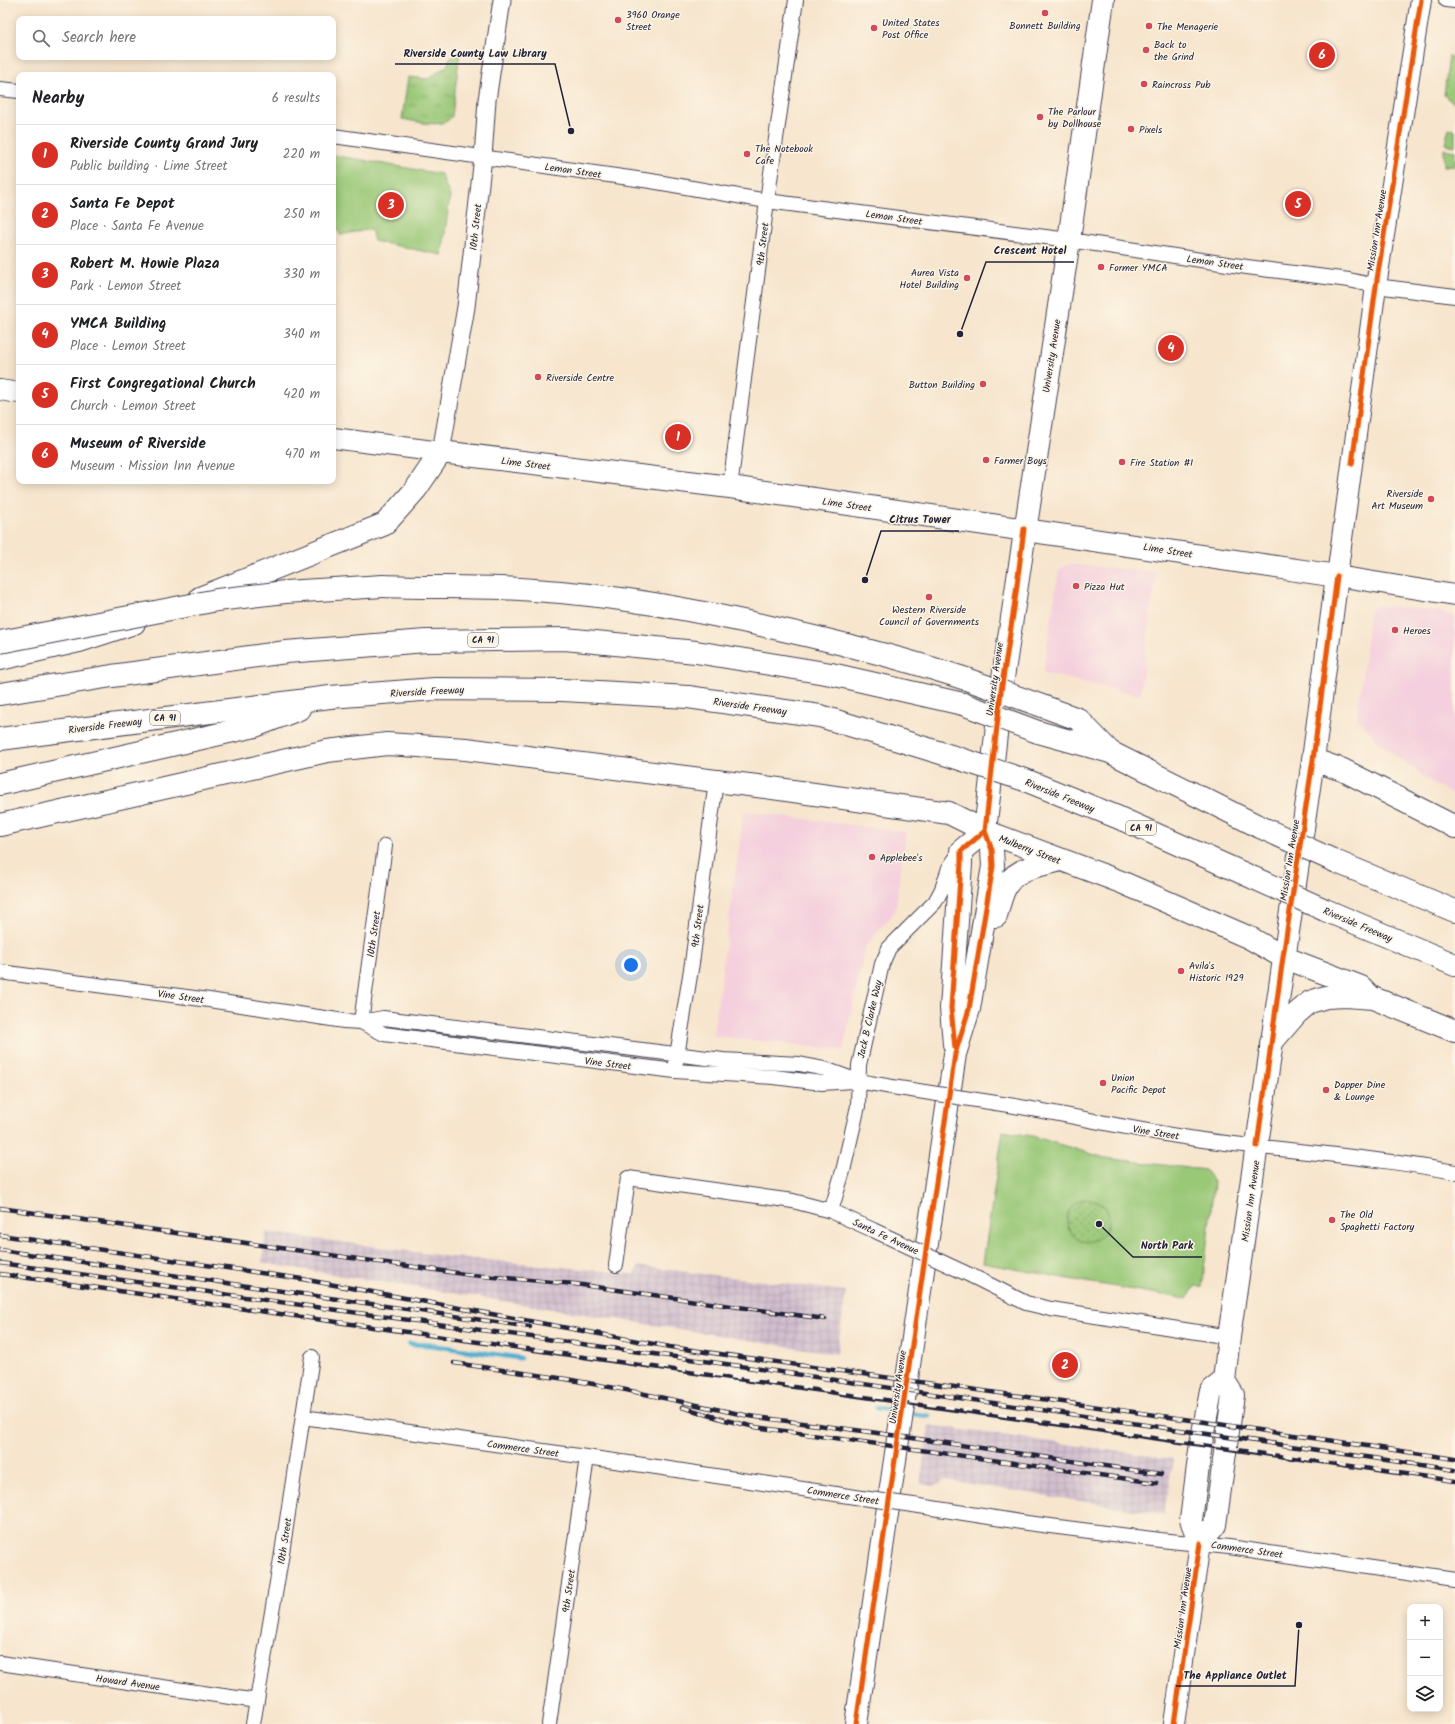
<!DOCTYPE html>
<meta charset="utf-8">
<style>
:root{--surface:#fff;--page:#f2f2f2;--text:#202124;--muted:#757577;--line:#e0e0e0;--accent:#d93025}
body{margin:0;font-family:Kalam,sans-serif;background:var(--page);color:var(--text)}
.controls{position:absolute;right:12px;bottom:12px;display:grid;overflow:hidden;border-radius:8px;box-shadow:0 2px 10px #0003}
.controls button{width:36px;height:36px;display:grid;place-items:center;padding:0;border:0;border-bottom:1px solid var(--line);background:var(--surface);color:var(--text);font:20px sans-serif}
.you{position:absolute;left:631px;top:965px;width:14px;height:14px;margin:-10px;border:3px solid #fff;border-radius:50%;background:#1a73e8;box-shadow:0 0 0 6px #1a73e833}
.badge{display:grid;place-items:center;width:26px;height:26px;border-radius:50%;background:var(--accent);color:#fff;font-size:13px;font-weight:700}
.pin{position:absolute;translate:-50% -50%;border:2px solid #fff;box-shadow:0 1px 4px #0006}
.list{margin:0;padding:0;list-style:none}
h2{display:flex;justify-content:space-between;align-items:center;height:52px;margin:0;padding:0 16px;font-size:17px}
h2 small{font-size:13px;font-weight:400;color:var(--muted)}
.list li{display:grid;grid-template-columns:26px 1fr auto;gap:12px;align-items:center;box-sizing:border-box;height:60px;padding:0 16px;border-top:1px solid var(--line)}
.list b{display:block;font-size:15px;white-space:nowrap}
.list p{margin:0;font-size:13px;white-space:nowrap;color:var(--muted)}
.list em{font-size:13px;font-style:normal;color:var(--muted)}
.icon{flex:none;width:22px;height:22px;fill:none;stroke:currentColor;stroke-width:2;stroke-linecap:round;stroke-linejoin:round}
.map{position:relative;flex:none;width:1455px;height:1724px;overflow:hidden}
.search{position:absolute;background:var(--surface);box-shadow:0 2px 10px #0003;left:16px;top:16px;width:320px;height:44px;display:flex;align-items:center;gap:10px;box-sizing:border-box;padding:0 14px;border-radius:8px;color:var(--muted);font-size:15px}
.panel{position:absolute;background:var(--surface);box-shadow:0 2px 10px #0003;left:16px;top:72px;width:320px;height:412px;border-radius:8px}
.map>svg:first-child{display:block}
</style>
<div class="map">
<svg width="1455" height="1724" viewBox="0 0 1455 1724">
<defs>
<pattern id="industrial-grid" width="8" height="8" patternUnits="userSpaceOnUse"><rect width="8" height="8" fill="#d0bdcd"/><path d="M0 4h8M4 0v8" fill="none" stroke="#b2a2b1"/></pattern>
<pattern id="grass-tufts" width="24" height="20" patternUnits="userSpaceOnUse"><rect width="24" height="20" fill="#99c877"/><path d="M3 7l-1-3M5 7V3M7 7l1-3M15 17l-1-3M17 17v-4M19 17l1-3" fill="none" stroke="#7ca263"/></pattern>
<pattern id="garden-dots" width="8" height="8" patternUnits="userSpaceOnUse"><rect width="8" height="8" fill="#99c877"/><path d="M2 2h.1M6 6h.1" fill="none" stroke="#7ca263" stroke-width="1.8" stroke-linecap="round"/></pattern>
</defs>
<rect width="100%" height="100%" fill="#fcf5e5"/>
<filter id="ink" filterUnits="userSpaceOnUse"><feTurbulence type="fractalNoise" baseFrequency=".025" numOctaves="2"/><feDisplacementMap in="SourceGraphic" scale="8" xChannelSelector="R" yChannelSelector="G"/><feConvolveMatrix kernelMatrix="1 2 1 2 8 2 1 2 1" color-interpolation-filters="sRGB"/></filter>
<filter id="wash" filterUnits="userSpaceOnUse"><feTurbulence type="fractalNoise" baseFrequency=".012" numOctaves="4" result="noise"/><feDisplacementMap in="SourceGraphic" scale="16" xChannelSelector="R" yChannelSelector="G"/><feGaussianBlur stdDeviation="0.9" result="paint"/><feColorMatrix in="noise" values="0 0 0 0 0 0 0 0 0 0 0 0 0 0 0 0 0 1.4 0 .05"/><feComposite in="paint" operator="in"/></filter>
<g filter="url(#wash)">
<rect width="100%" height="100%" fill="#f7e5cd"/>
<path fill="#f4cfdd" d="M1068 564 1156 572 1140 695 1043 673 1059 570Z
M1378 605 1438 611 1455 617V796L1435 785 1379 743 1357 717 1370 610Z
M744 811 906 832 895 911 865 947 843 1050 713 1036Z"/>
<path fill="url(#industrial-grid)" d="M266 1232 444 1256 635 1274 638 1266 846 1291 837 1354 262 1263Z
M929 1425 1173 1459 1164 1514 946 1480 932 1486 920 1483Z"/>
<path fill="url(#grass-tufts)" stroke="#5e7559" d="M460 51 452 116C444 130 415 121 402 119L408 77 428 79 448 65 449 59Z
M1449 55 1455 63V101L1453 103 1444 95Z
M1449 128 1455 131V146L1445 144Z
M1444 149 1455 151V165L1444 166Z"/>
<path fill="#99c877" stroke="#5e7559" d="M333 155 441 174 450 196 442 255 374 241 371 229 340 235 333 214Z
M1003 1131 1032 1136 1105 1158 1206 1170 1214 1184 1202 1287 1195 1286 1187 1299 1086 1282 983 1263Z"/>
<path fill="url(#garden-dots)" stroke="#5e7559" d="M1067 1220a21 21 0 1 1 42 0a21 21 0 1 1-42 0Z"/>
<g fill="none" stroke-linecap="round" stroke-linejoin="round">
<path stroke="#53b0d1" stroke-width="5" d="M409 1344 430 1345 520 1358
M877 1408 898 1411
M908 1413 929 1416"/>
</g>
</g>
<g filter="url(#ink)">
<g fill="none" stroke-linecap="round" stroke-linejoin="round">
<defs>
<path id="minor" d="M1446 0 1455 1
M0 89 19 91
M333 136 651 181 767 201 1069 240 1247 267 1349 280 1376 286 1455 296
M730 487 767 201 796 0
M0 972 209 1000 344 1021 361 1022 383 1018 723 1060 799 1064 825 1069 858 1081 892 1087
M361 1022 384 1034 643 1067 675 1071 774 1077 822 1083 852 1081
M361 1022 385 846
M676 1062 692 963 716 781
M996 1103C1073 1115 1149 1134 1226 1143 1302 1152 1379 1158 1455 1172
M831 1211 843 1171 858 1106 859 1065 882 964 889 948 935 902 942 889 949 868 960 852
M616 1265 628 1178 793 1201 831 1211 873 1230
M972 1276 1026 1303 1051 1309 1229 1337
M303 1417 643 1465 862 1498
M913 1505 1027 1523 1160 1540 1229 1547 1455 1580
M0 1663 257 1701
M253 1724 281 1559 312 1357
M549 1724 587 1457"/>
<path id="tertiary" d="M441 452 466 307 483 157 487 100 502 0"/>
<path id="secondary" d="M1421 0 1376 286 1337 576 1455 595
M0 390 19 393
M333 438 441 452
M1174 1724 1200 1543"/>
<path id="primary" d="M441 452 730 487 870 507 1337 576 1313 760 1229 1337 1224 1381 1233 1395 1215 1525 1200 1543 1191 1520 1201 1443 1211 1391 1224 1381
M716 781 757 786 949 813 985 831 1121 882 1250 938 1283 957
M996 916C1002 892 1006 874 1033 867 1042 864 1051 863 1060 860
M954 1044 951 1008 961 864V851L985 831
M856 1724 955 1054 969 1009 993 866 992 850 985 831 1001 691 1069 240 1103 0"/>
<path id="motorway" d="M383 586C433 588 484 586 534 590 617 595 699 611 779 629 842 643 905 659 966 679
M200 598 385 524 416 489 441 452
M0 659 79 641 134 623
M0 694 112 676 286 652 426 641 565 639 696 652 831 674 963 704
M1045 707 1078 719 1109 751
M1038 732 1110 752 1258 826
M0 739 330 697 435 689 563 690 688 697 820 716 954 757
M1313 760 1343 770 1455 827
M1025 780 1117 817 1256 879
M0 784 255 726 299 709
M0 825 327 751 387 744 466 749 716 781
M1337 862 1455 911
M1325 910 1455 965
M1283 957 1361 987 1369 995
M1271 1043 1296 1014 1310 1002 1326 997 1346 996 1373 998 1455 1031"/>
</defs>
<use href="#minor" stroke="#423f51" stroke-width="16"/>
<use href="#tertiary" stroke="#423f51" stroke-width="19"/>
<use href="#secondary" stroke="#423f51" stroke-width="22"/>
<use href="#primary" stroke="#423f51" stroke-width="24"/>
<use href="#motorway" stroke="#423f51" stroke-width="24"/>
<use href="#minor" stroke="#fff" stroke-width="14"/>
<use href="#tertiary" stroke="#fff" stroke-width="17"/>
<use href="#secondary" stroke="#fff" stroke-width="20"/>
<use href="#primary" stroke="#fff" stroke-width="22"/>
<use href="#motorway" stroke="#fff" stroke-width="22"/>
<defs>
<path id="rail" d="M0 1208 471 1275 575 1284 825 1319
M0 1235 302 1279 670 1347 1205 1422 1455 1459
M0 1250 530 1327
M0 1263 740 1366 1455 1470
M0 1274C485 1344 971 1408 1455 1481
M454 1363 566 1379 626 1390 749 1416 870 1432 1161 1474
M682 1407 725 1420 755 1427 1157 1483"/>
</defs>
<use href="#rail" stroke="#22223b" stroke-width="4.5"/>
<use href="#rail" stroke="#fcf5e5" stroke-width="3" stroke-dasharray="9" stroke-linecap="butt"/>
<defs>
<path id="minor-bridge" d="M892 1087 996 1103
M873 1230 972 1276
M862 1498 913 1505"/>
<path id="motorway-bridge" d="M0 642 217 600 285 592 383 586
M966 679 1045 707
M963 704 1038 732
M954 757 1025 780
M1258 826 1337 862
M1256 879 1325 910"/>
</defs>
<use href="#minor-bridge" stroke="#423f51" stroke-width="16" stroke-linecap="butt"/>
<use href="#motorway-bridge" stroke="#423f51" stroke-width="24" stroke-linecap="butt"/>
<use href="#minor-bridge" stroke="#fff" stroke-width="14"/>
<use href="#motorway-bridge" stroke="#fff" stroke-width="22"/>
<defs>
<path id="cycleway" d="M1352 464 1376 286 1421 0
M955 1048 951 1008 961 864V851L985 831
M1257 1146 1283 957 1313 760 1337 576
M856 1724 955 1054 969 1009 993 866 992 850 985 831 1001 691 1014 608 1024 529
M1174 1724 1200 1543"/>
</defs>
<use href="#cycleway" stroke="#fcf5e5" stroke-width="8"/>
<use href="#cycleway" stroke="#e8590c" stroke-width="5"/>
</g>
</g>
<g fill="#d1495b" stroke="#fcf5e5" stroke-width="1.5">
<circle cx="1045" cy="13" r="4"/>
<circle cx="618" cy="20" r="4"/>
<circle cx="1149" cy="26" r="4"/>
<circle cx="874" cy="28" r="4"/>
<circle cx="1146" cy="50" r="4"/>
<circle cx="1144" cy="84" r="4"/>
<circle cx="1040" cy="117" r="4"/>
<circle cx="1131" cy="129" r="4"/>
<circle cx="747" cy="154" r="4"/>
<circle cx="1101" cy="267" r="4"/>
<circle cx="967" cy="278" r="4"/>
<circle cx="538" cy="377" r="4"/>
<circle cx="983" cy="384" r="4"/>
<circle cx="986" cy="460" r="4"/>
<circle cx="1122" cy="462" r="4"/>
<circle cx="1431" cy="499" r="4"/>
<circle cx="1076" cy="586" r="4"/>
<circle cx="929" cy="597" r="4"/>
<circle cx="1395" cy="630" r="4"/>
<circle cx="872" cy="857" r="4"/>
<circle cx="1181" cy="971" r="4"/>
<circle cx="1103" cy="1083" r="4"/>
<circle cx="1326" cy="1090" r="4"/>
<circle cx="1332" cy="1220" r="4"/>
</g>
<g text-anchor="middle" stroke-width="3" stroke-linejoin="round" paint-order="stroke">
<g fill="#fcf5e5" stroke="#63616e" stroke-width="1">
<rect x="468" y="633" width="30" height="14" rx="3"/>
<rect x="150" y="711" width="30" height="14" rx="3"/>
<rect x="1126" y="821" width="30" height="14" rx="3"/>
</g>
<g font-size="9" font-weight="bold" fill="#22223b">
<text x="483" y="643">CA 91</text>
<text x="165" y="721">CA 91</text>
<text x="1141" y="831">CA 91</text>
</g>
<g font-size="10" fill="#22223b" stroke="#fcf5e5" text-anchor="start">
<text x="626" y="18">3960 Orange<tspan x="626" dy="12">Street</tspan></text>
<text x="882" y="26">United States<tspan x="882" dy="12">Post Office</tspan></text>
<text x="1045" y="29" text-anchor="middle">Bonnett Building</text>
<text x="1157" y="30">The Menagerie</text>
<text x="1154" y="48">Back to<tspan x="1154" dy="12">the Grind</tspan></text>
<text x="1152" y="88">Raincross Pub</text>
<text x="1048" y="115">The Parlour<tspan x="1048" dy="12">by Dollhouse</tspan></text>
<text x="1139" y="133">Pixels</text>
<text x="755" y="152">The Notebook<tspan x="755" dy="12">Cafe</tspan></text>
<text x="1109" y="271">Former YMCA</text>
<text x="959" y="276" text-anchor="end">Aurea Vista<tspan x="959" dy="12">Hotel Building</tspan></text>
<text x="546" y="381">Riverside Centre</text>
<text x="975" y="388" text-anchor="end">Button Building</text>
<text x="994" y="464">Farmer Boys</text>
<text x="1130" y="466">Fire Station #1</text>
<text x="1423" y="497" text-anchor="end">Riverside<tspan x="1423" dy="12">Art Museum</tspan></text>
<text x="1084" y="590">Pizza Hut</text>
<text x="929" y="613" text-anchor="middle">Western Riverside<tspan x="929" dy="12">Council of Governments</tspan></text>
<text x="1403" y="634">Heroes</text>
<text x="880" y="861">Applebee's</text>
<text x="1189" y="969">Avila's<tspan x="1189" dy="12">Historic 1929</tspan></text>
<text x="1111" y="1081">Union<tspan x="1111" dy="12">Pacific Depot</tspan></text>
<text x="1334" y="1088">Dapper Dine<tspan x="1334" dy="12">&amp; Lounge</tspan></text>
<text x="1340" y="1218">The Old<tspan x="1340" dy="12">Spaghetti Factory</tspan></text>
</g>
<g font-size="10" fill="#22223b" stroke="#fcf5e5">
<text transform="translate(573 170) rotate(8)" y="4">Lemon Street</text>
<text transform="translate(894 217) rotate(8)" y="4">Lemon Street</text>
<text transform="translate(475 227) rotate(-84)" y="4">10th Street</text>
<text transform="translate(1376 230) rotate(-81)" y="4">Mission Inn Avenue</text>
<text transform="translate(762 244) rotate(-83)" y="4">9th Street</text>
<text transform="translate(1215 262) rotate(8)" y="4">Lemon Street</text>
<text transform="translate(1051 356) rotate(-81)" y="4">University Avenue</text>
<text transform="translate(526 463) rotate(7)" y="4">Lime Street</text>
<text transform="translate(847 504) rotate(8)" y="4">Lime Street</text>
<text transform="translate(1168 550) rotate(9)" y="4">Lime Street</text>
<text transform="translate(994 679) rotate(-82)" y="4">University Avenue</text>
<text transform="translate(427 691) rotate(-3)" y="4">Riverside Freeway</text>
<text transform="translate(750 706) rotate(8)" y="4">Riverside Freeway</text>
<text transform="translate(105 725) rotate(-7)" y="4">Riverside Freeway</text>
<text transform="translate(1060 795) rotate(22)" y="4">Riverside Freeway</text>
<text transform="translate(1030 849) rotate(21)" y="4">Mulberry Street</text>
<text transform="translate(1289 860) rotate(-81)" y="4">Mission Inn Avenue</text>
<text transform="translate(1358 924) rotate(23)" y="4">Riverside Freeway</text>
<text transform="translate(697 926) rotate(-83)" y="4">9th Street</text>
<text transform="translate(373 934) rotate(-82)" y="4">10th Street</text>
<text transform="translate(181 996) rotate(8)" y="4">Vine Street</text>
<text transform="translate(869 1019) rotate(-77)" y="4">Jack B Clarke Way</text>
<text transform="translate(608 1063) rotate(7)" y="4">Vine Street</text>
<text transform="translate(1156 1132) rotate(9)" y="4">Vine Street</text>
<text transform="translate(1250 1201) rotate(-82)" y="4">Mission Inn Avenue</text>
<text transform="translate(886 1236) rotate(25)" y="4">Santa Fe Avenue</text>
<text transform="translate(897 1387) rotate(-82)" y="4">University Avenue</text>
<text transform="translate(523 1448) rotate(8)" y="4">Commerce Street</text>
<text transform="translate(843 1495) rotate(9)" y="4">Commerce Street</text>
<text transform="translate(284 1541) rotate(-81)" y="4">10th Street</text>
<text transform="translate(1247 1549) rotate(8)" y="4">Commerce Street</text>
<text transform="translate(568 1591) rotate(-82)" y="4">9th Street</text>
<text transform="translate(1182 1608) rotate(-82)" y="4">Mission Inn Avenue</text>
<text transform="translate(128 1682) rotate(8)" y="4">Howard Avenue</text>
</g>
</g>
<path fill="none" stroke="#22223b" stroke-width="1.5" d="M571 131L555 64H395M960 334L986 262H1074M865 580L881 531H959M1099 1224L1133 1257H1202M1299 1625L1295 1686H1176"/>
<g fill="#22223b" stroke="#fcf5e5" stroke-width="1.5">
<circle cx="571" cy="131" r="4"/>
<circle cx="960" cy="334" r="4"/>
<circle cx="865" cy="580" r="4"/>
<circle cx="1099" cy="1224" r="4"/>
<circle cx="1299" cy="1625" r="4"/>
</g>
<g font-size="11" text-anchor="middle" font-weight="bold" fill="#22223b" stroke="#fcf5e5" stroke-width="3" stroke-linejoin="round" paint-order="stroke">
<text x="475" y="57">Riverside County Law Library</text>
<text x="1030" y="254">Crescent Hotel</text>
<text x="920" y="523">Citrus Tower</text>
<text x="1167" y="1249">North Park</text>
<text x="1235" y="1679">The Appliance Outlet</text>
</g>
</svg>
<div class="controls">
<button>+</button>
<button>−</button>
<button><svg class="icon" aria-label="layers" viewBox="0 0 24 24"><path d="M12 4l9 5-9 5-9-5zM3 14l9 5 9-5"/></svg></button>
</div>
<div class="you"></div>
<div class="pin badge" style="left:678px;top:437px">1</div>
<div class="pin badge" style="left:1065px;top:1365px">2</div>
<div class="pin badge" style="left:391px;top:205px">3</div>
<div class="pin badge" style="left:1171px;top:348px">4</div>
<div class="pin badge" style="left:1298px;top:204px">5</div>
<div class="pin badge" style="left:1322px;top:55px">6</div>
<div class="search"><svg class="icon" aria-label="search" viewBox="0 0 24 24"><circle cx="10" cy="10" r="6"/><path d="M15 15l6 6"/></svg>Search here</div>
<section class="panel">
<h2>Nearby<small>6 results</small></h2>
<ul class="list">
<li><span class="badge">1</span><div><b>Riverside County Grand Jury</b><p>Public building · Lime Street</p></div><em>220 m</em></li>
<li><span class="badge">2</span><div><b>Santa Fe Depot</b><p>Place · Santa Fe Avenue</p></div><em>250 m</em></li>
<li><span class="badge">3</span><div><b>Robert M. Howie Plaza</b><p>Park · Lemon Street</p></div><em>330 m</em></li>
<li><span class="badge">4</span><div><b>YMCA Building</b><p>Place · Lemon Street</p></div><em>340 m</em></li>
<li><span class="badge">5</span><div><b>First Congregational Church</b><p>Church · Lemon Street</p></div><em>420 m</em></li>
<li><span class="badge">6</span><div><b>Museum of Riverside</b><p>Museum · Mission Inn Avenue</p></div><em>470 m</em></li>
</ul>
</section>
</div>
